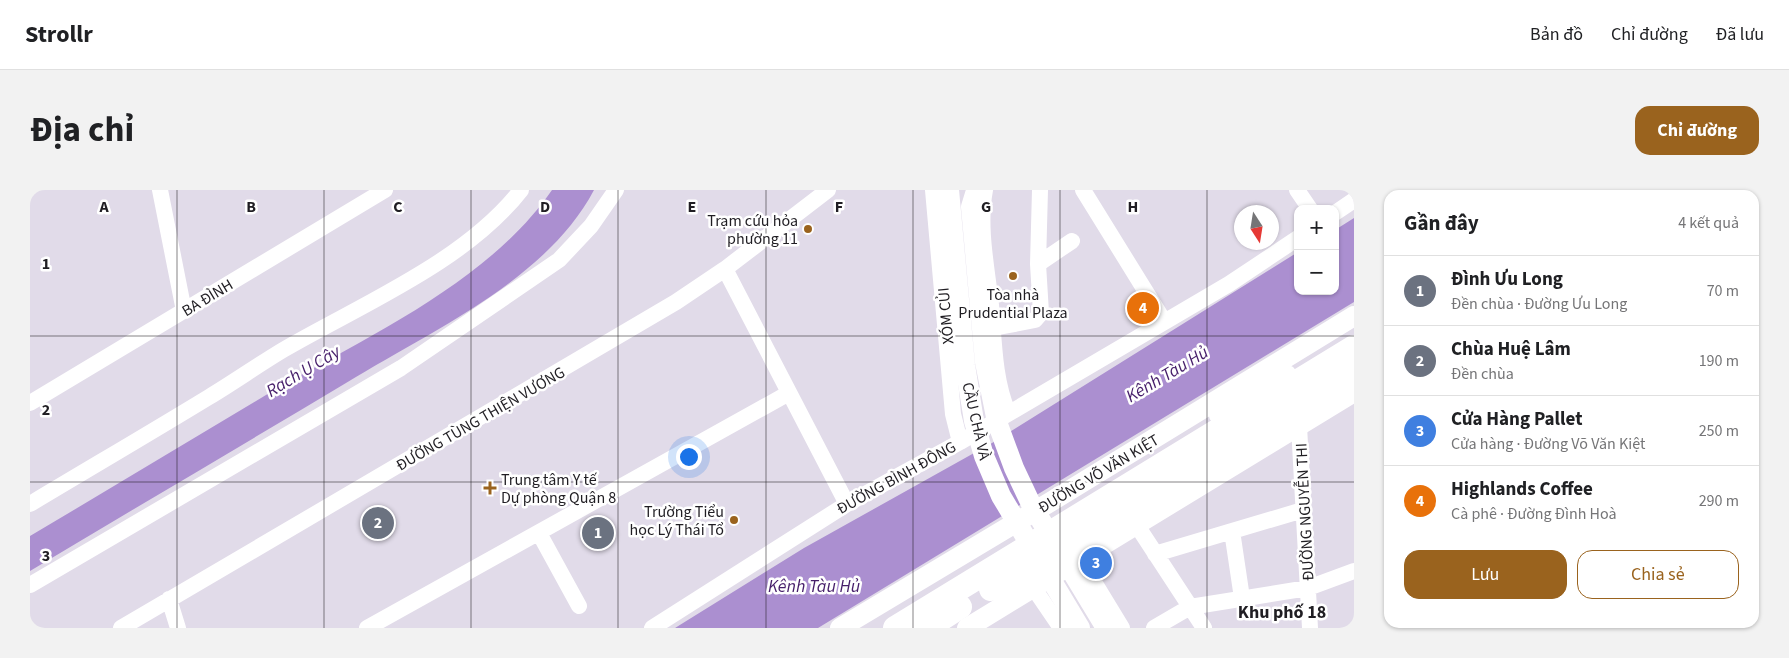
<!DOCTYPE html>
<html lang="vi">
<meta charset="utf-8">
<style>
:root{--surface:#fff;--page:#f2f2f2;--text:#202124;--muted:#757577;--line:#e0e0e0;--accent:#9a631e}
body{margin:0;font-family:"Source Sans 3",sans-serif;background:var(--page);color:var(--text)}
.controls{position:absolute;right:15px;top:15px;display:grid;overflow:hidden;border-radius:10px;box-shadow:0 1px 4px #0004}
.controls button{width:45px;height:45px;display:grid;place-items:center;padding:0;border:0;border-bottom:1px solid var(--line);background:var(--surface);color:var(--text);font:25px sans-serif}
.compass{position:absolute;left:1204px;top:15px;width:45px;height:45px;border-radius:50%;background:var(--surface);box-shadow:0 1px 4px #0004;rotate:168deg}
.you{position:absolute;left:658px;top:266px;width:18px;height:18px;margin:-12px;border:4px solid #fff;border-radius:50%;background:#1a73e8;box-shadow:0 0 0 8px #1a73e833}
.badge{display:grid;place-items:center;width:32px;height:32px;border-radius:50%;background:var(--accent);color:#fff;font-size:16px;font-weight:700}
.pin{position:absolute;translate:-50% -50%;border:2px solid #fff;box-shadow:0 1px 5px #0006}
.list{margin:0;padding:0;list-style:none}
h2{display:flex;justify-content:space-between;align-items:center;height:65px;margin:0;padding:0 20px;font-size:21px}
h2 small{font-size:16px;font-weight:400;color:var(--muted)}
.list li{display:grid;grid-template-columns:32px 1fr auto;gap:15px;align-items:center;box-sizing:border-box;height:70px;padding:0 20px;border-top:1px solid var(--line)}
.list b{display:block;font-size:19px;white-space:nowrap}
.list p{margin:0;font-size:16px;white-space:nowrap;color:var(--muted)}
.list em{font-size:16px;font-style:normal;color:var(--muted)}
.actions{display:flex;gap:10px;padding:15px 20px}
.actions a{flex:1;padding:11px 0;border:1px solid var(--accent);border-radius:15px;text-align:center;font-size:18px;color:var(--accent)}
.actions .main{background:var(--accent);color:#fff}
.map{position:relative;flex:none;width:1324px;height:438px;overflow:hidden;border-radius:15px}
header{display:flex;align-items:center;gap:30px;box-sizing:border-box;height:70px;padding:0 25px;background:var(--surface);border-bottom:1px solid var(--line)}
header strong{font-size:24px}
nav{display:flex;gap:28px;margin-inline-start:auto;font-size:18px}
.intro{display:flex;align-items:center;justify-content:space-between;box-sizing:border-box;height:120px;padding:0 30px}
h1{margin:0;font-size:35px}
.button{padding:12px 22px;border-radius:15px;background:var(--accent);color:#fff;font-size:18px;font-weight:700}
main{display:flex;gap:30px;padding:0 30px}
aside{flex:1;background:var(--surface);border-radius:15px;box-shadow:0 1px 4px #0004}
.map>svg:first-child{display:block}
</style>
<header>
<strong>Strollr</strong>
<nav><a>Bản đồ</a><a>Chỉ đường</a><a>Đã lưu</a></nav>
</header>
<div class="intro"><h1>Địa chỉ</h1><a class="button">Chỉ đường</a></div>
<main>
<div class="map">
<svg width="1324" height="438" viewBox="0 0 1324 438">
<rect width="100%" height="100%" fill="#e1dbe9"/>
<path fill="#ab8fd0" d="M522 0H564C516 91 400 141 316 193 211 256 105 318 0 381V346C83 297 165 247 248 198 342 144 459 91 522 0Z
M1324 28V112L788 438H645L774 358 962 253 1268 62V101H1305V40Z"/>
<g fill="none" stroke-linecap="round" stroke-linejoin="round">
<path stroke="#fff" stroke-width="16" d="M130 0 154 121
M903 0 923 224 930 252
M955 0C948 37 957 78 961 115 964 150 964 190 978 222
M1053 0 1134 131
M1267 0 1280 19
M1305 23 1324 10
M1008 74 1042 51
M695 79 817 314
M963 138 1005 130 1011 123 1008 74 1010 0
M0 213 355 0
M1269 236 1280 438
M0 314C60 278 120 243 179 207 204 192 228 175 253 160 330 115 435 72 491 0
M1106 334 1174 438
M1202 341 1212 408
M509 343 549 416
M1125 364 1273 320
M1050 369 1092 438
M0 395 371 178 529 70 561 36 586 0
M1003 397 1031 438
M139 409 148 438
M91 438 646 112 695 79 798 0
M337 438 759 203
M622 438 817 314 930 252 1199 94 1268 48
M1124 438 1160 417 1278 398 1324 381"/>
<path stroke="#fff" stroke-width="20" d="M919 0 935 175 944 231 954 266 971 306 1050 438
M949 0 945 4 941 17 955 172 967 232 984 278 1001 314 1076 438
M1189 225 1257 185
M810 438 1022 311 1324 126
M937 438 1324 202"/>
<path stroke="#fff" stroke-width="24" d="M961 399 1324 181
M865 438 1324 157
M897 438 930 417"/>
</g>
<path fill="none" stroke="#201e23" stroke-width="1" stroke-opacity="0.55" d="M147 0V438M294 0V438M441 0V438M588 0V438M736 0V438M883 0V438M1030 0V438M1177 0V438M0 146H1324M0 292H1324"/>
<g fill="#9a631e" stroke="#fff" stroke-width="2">
<circle cx="778" cy="39" r="5"/>
<circle cx="983" cy="86" r="5"/>
<path d="M457.5 290.5h5v5h5v5h-5v5h-5v-5h-5v-5h5z"/>
<circle cx="704" cy="330" r="5"/>
</g>
<g text-anchor="middle" stroke-width="5" stroke-linejoin="round" paint-order="stroke">
<g font-size="16" fill="#201e23" stroke="#fff" text-anchor="end">
<text x="768" y="36">Trạm cứu hỏa<tspan x="768" dy="18">phường 11</tspan></text>
<text x="983" y="110" text-anchor="middle">Tòa nhà<tspan x="983" dy="18">Prudential Plaza</tspan></text>
<text x="471" y="295" text-anchor="start">Trung tâm Y tế<tspan x="471" dy="18">Dự phòng Quận 8</tspan></text>
<text x="694" y="327">Trường Tiểu<tspan x="694" dy="18">học Lý Thái Tổ</tspan></text>
</g>
<g font-size="16" fill="#201e23" stroke="#fff">
<text transform="translate(177 107) rotate(-31)" y="6">BA ĐÌNH</text>
<text transform="translate(915 126) rotate(-95)" y="6">XÓM CỦI</text>
<text transform="translate(450 228) rotate(-30)" y="6">ĐƯỜNG TÙNG THIỆN VƯƠNG</text>
<text transform="translate(947 231) rotate(77)" y="6">CẦU CHÀ VÀ</text>
<text transform="translate(1068 283) rotate(-31)" y="6">ĐƯỜNG VÕ VĂN KIỆT</text>
<text transform="translate(866 287) rotate(-29)" y="6">ĐƯỜNG BÌNH ĐÔNG</text>
<text transform="translate(1274 322) rotate(-93)" y="6">ĐƯỜNG NGUYỄN THI</text>
</g>
<g font-size="18" font-style="italic" fill="#461e6a" stroke="#fff">
<text transform="translate(273 181) rotate(-31)" y="6">Rạch Ụ Cây</text>
<text transform="translate(1137 184) rotate(-31)" y="6">Kênh Tàu Hủ</text>
<text x="784" y="402">Kênh Tàu Hủ</text>
</g>
<g font-size="18" font-weight="bold" fill="#201e23" stroke="#fff">
<text x="1252" y="428">Khu phố 18</text>
</g>
</g>
<g font-size="16" text-anchor="middle" font-weight="bold" fill="#201e23" stroke="#fff" stroke-width="5" stroke-linejoin="round" paint-order="stroke">
<text x="74" y="22">A</text>
<text x="221" y="22">B</text>
<text x="368" y="22">C</text>
<text x="515" y="22">D</text>
<text x="662" y="22">E</text>
<text x="809" y="22">F</text>
<text x="956" y="22">G</text>
<text x="1103" y="22">H</text>
<text x="16" y="79">1</text>
<text x="16" y="225">2</text>
<text x="16" y="371">3</text>
</g>
</svg>
<div class="controls">
<button>+</button>
<button>−</button>
</div>
<svg class="compass" viewBox="-18 -18 36 36"><path d="M0-13l5 13h-10z" fill="#e53935"/><path d="M0 13l5-13h-10z" fill="#757577"/></svg>
<div class="you"></div>
<div class="pin badge" style="left:568px;top:343px;background:#6b7280">1</div>
<div class="pin badge" style="left:348px;top:333px;background:#6b7280">2</div>
<div class="pin badge" style="left:1066px;top:373px;background:#3f7fe0">3</div>
<div class="pin badge" style="left:1113px;top:118px;background:#e8710a">4</div>
</div>
<aside>
<h2>Gần đây<small>4 kết quả</small></h2>
<ul class="list">
<li><span class="badge" style="background:#6b7280">1</span><div><b>Đình Ưu Long</b><p>Đền chùa · Đường Ưu Long</p></div><em>70 m</em></li>
<li><span class="badge" style="background:#6b7280">2</span><div><b>Chùa Huệ Lâm</b><p>Đền chùa</p></div><em>190 m</em></li>
<li><span class="badge" style="background:#3f7fe0">3</span><div><b>Cửa Hàng Pallet</b><p>Cửa hàng · Đường Võ Văn Kiệt</p></div><em>250 m</em></li>
<li><span class="badge" style="background:#e8710a">4</span><div><b>Highlands Coffee</b><p>Cà phê · Đường Đình Hoà</p></div><em>290 m</em></li>
</ul>
<div class="actions"><a class="main">Lưu</a><a>Chia sẻ</a></div>
</aside>
</main>
